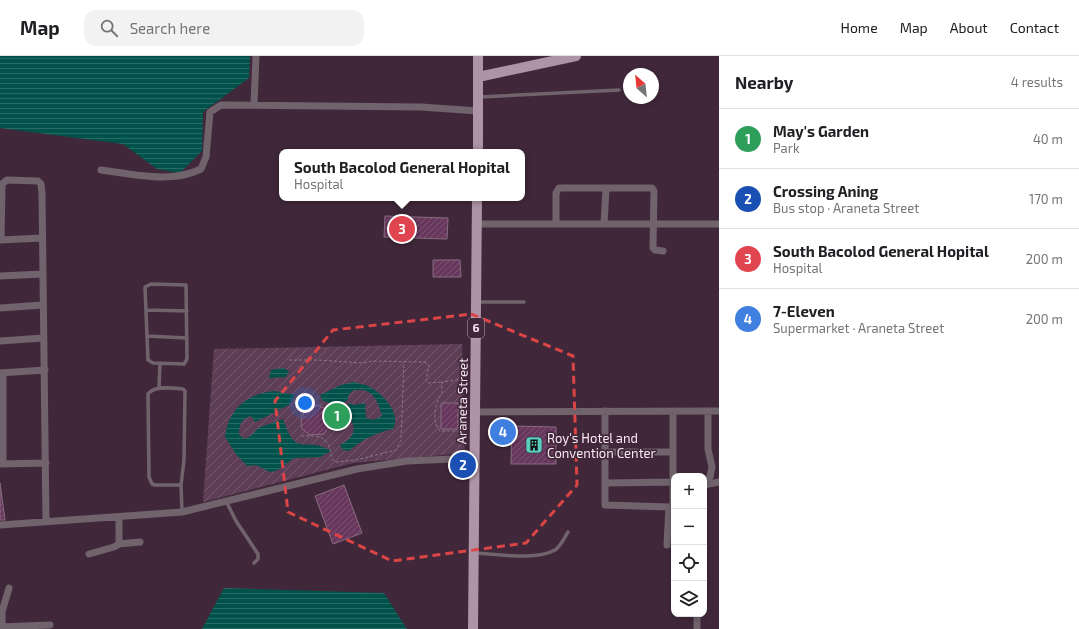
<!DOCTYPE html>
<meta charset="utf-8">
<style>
:root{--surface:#fff;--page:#f2f2f2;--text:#202124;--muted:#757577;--line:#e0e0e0;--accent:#3a6f69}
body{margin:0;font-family:"Exo 2",sans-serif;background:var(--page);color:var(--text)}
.controls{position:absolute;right:12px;bottom:12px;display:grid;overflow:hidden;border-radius:8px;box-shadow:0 2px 6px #0003}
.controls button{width:36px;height:36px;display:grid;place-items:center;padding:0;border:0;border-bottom:1px solid var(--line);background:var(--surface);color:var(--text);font:20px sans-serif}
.compass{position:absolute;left:623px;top:12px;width:36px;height:36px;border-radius:50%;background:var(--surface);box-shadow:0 2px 6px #0003;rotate:333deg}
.you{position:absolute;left:305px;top:347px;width:14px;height:14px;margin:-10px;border:3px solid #fff;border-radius:50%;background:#1a73e8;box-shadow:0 0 0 6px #1a73e833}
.badge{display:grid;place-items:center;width:26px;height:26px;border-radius:50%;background:var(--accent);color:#fff;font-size:13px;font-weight:700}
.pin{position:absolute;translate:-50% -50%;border:2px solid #fff;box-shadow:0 1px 4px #0006}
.popup{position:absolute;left:279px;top:93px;width:246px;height:52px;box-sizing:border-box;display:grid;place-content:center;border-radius:8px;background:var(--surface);filter:drop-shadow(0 1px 3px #0005);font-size:13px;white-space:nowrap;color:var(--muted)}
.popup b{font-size:15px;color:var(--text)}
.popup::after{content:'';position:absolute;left:50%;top:100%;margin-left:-8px;border:8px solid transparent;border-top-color:var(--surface)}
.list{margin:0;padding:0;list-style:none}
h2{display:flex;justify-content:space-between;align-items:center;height:52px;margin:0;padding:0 16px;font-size:17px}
h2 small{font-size:13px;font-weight:400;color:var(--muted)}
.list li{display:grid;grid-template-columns:26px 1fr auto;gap:12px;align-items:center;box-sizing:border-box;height:60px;padding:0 16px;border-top:1px solid var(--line)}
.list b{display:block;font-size:15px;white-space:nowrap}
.list p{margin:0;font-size:13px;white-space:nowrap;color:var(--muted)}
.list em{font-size:13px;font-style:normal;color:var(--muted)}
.icon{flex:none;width:22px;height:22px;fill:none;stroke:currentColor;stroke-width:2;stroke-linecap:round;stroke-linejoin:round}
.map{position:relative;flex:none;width:719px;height:573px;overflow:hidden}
header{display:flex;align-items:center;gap:24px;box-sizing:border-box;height:56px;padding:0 20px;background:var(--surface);border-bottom:1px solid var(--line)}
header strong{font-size:19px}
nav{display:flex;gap:22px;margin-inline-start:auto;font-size:14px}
.search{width:280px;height:36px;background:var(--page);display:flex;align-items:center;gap:10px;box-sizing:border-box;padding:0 14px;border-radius:12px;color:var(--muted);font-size:15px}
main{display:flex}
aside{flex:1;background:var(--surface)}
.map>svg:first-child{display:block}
</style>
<header>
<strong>Map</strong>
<div class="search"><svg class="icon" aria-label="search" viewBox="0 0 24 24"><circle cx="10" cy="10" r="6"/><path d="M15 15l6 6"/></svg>Search here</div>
<nav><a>Home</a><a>Map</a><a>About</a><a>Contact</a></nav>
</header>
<main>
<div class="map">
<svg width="719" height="573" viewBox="0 0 719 573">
<defs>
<pattern id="garden-furrows" width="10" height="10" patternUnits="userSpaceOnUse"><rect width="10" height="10" fill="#5e3e57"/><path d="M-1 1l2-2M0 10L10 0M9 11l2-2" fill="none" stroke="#765a70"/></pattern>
<pattern id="water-rules" width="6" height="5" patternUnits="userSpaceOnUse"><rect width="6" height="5" fill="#00524a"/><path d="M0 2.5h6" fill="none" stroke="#266b65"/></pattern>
<pattern id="building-hatch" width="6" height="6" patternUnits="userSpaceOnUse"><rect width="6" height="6" fill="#68375d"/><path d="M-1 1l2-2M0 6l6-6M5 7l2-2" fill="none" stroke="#7e5475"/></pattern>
</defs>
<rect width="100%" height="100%" fill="#40283a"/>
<path fill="url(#garden-furrows)" d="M462 288 465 397 353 407 203 446 214 293Z"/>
<path fill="url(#water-rules)" d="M0 0H250L249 22 203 56 202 95 180 117 157 113 123 88 0 72Z
M283 312 289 315 286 321 269 322 271 314Z
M353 326C358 327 364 328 368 330 382 337 402 357 393 373 377 376 361 384 349 395L343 394 340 389C360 380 356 364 341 353L350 347 354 349 365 347 366 362 373 364 382 360C378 344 371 329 352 335L348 340V344L339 349 323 345 320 339 341 329Z
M274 335 295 339 289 349 255 366 251 360C241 363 239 369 239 379L245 383 252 379 258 372 283 363C296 404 306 379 331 395L320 401 294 402 276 415 270 416 256 409 247 410 236 398 225 381C229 352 247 338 274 335Z
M224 532 384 537 407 573H202Z"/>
<path fill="url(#building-hatch)" stroke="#886c80" d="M385 160 448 162 447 183 384 181Z
M433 204H460L461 221H433Z
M441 347H458V373H441Z
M317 349 328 354 330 368 324 378 310 379 302 373 301 363 306 353Z
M512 370 556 371V408H511Z
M0 427 5 464H0Z
M344 429 362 477 333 488 315 440Z"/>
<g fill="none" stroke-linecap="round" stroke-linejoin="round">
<path stroke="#8b7685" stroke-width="1" stroke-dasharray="3 2" stroke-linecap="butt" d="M289 304H317L363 307 372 305 422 306 427 307 429 310 426 324 428 327 442 326
M463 323 442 326V337C435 347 431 365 440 375H467
M301 380C322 379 329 381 332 403L336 406 356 404 396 394 401 384 404 306"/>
<path stroke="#70636c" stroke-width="3.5" d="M480 41 619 34
M151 228 186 229 187 303 184 308 153 307 148 304 145 231Z
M477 246H524
M146 254 187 255
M147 280 187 282
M159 332 160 307
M181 429H155L152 428 149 421 148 338C154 329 174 332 183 333L185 335 184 404 181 429 182 456
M227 447 236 465 258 498V503L254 507
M475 497C497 498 535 505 555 494 561 490 564 482 568 476"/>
<path stroke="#70636c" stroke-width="7" d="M254 49 256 0
M101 114C133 118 171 128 201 113L206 101 210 56 221 49 421 51 478 55
M477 168H719
M556 168V137L559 132H652L654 135 653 192 655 194 663 195
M604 168 606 133
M0 184 42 182
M1 184 2 128 7 124 38 125 41 128 42 138 46 465
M0 220 43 218
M0 252 43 249
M0 285 43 282
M0 317 45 314
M3 317V407
M605 355V449L669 451 673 450V355
M475 356 719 355
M606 396H673
M0 408 46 407
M606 427 673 426
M704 427 710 421 712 411 708 393V355
M704 429 719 426
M119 462V488
M0 469 182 456 357 413 407 405 475 402
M667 489 669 451
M89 498 114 491 119 488 140 486
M0 571 50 569
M2 571V556L9 532
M697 573V558"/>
<path stroke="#ad94a6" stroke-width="10" d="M478 21 576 0
M478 96V0
M473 573 477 142"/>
</g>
<path fill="none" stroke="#db4546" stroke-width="3" stroke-dasharray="8 5" stroke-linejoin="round" d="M471 258 573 300 577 429 526 487 392 505 288 456 275 345 333 274Z"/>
<defs>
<symbol id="building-square" viewBox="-11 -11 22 22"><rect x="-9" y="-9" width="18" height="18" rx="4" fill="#59cebe" stroke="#40283a"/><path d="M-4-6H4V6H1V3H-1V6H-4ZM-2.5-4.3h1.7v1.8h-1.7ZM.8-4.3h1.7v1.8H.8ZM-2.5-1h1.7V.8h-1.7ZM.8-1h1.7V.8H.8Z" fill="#111"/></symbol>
</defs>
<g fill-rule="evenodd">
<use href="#building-square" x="524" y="379" width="20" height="20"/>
</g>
<g text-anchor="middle" stroke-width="3.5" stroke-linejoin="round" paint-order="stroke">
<rect fill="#40283a" stroke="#c1aebc" stroke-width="1" x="468" y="262" width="16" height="20" rx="3"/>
<g font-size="12" font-weight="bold" fill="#f8e8f3">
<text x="476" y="276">6</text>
</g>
<g font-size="13" fill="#f8e8f3" stroke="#40283a">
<text transform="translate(462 345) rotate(-89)" y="5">Araneta Street</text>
</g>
<g font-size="13" fill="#f8e8f3" stroke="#40283a" text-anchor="start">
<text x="547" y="387">Roy's Hotel and<tspan x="547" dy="15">Convention Center</tspan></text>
</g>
</g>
</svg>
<div class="controls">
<button>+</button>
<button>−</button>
<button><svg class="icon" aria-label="locate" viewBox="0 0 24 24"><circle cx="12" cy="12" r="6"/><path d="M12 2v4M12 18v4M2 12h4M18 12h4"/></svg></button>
<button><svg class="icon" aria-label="layers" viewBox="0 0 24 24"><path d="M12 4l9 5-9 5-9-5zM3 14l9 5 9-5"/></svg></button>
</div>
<svg class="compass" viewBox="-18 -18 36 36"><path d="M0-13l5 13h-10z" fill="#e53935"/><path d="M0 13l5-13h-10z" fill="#757577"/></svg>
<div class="you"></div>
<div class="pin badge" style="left:337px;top:360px;background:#2e9e5b">1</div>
<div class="pin badge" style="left:463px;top:409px;background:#1a4fb4">2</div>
<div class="pin badge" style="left:402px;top:173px;background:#e0444e">3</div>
<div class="popup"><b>South Bacolod General Hopital</b>Hospital</div>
<div class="pin badge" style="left:503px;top:376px;background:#3f7fe0">4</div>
</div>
<aside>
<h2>Nearby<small>4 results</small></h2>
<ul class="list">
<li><span class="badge" style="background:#2e9e5b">1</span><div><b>May's Garden</b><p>Park</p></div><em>40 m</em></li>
<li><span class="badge" style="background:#1a4fb4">2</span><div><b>Crossing Aning</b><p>Bus stop · Araneta Street</p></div><em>170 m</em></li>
<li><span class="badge" style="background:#e0444e">3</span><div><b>South Bacolod General Hopital</b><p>Hospital</p></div><em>200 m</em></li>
<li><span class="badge" style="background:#3f7fe0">4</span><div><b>7-Eleven</b><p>Supermarket · Araneta Street</p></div><em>200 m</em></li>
</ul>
</aside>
</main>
